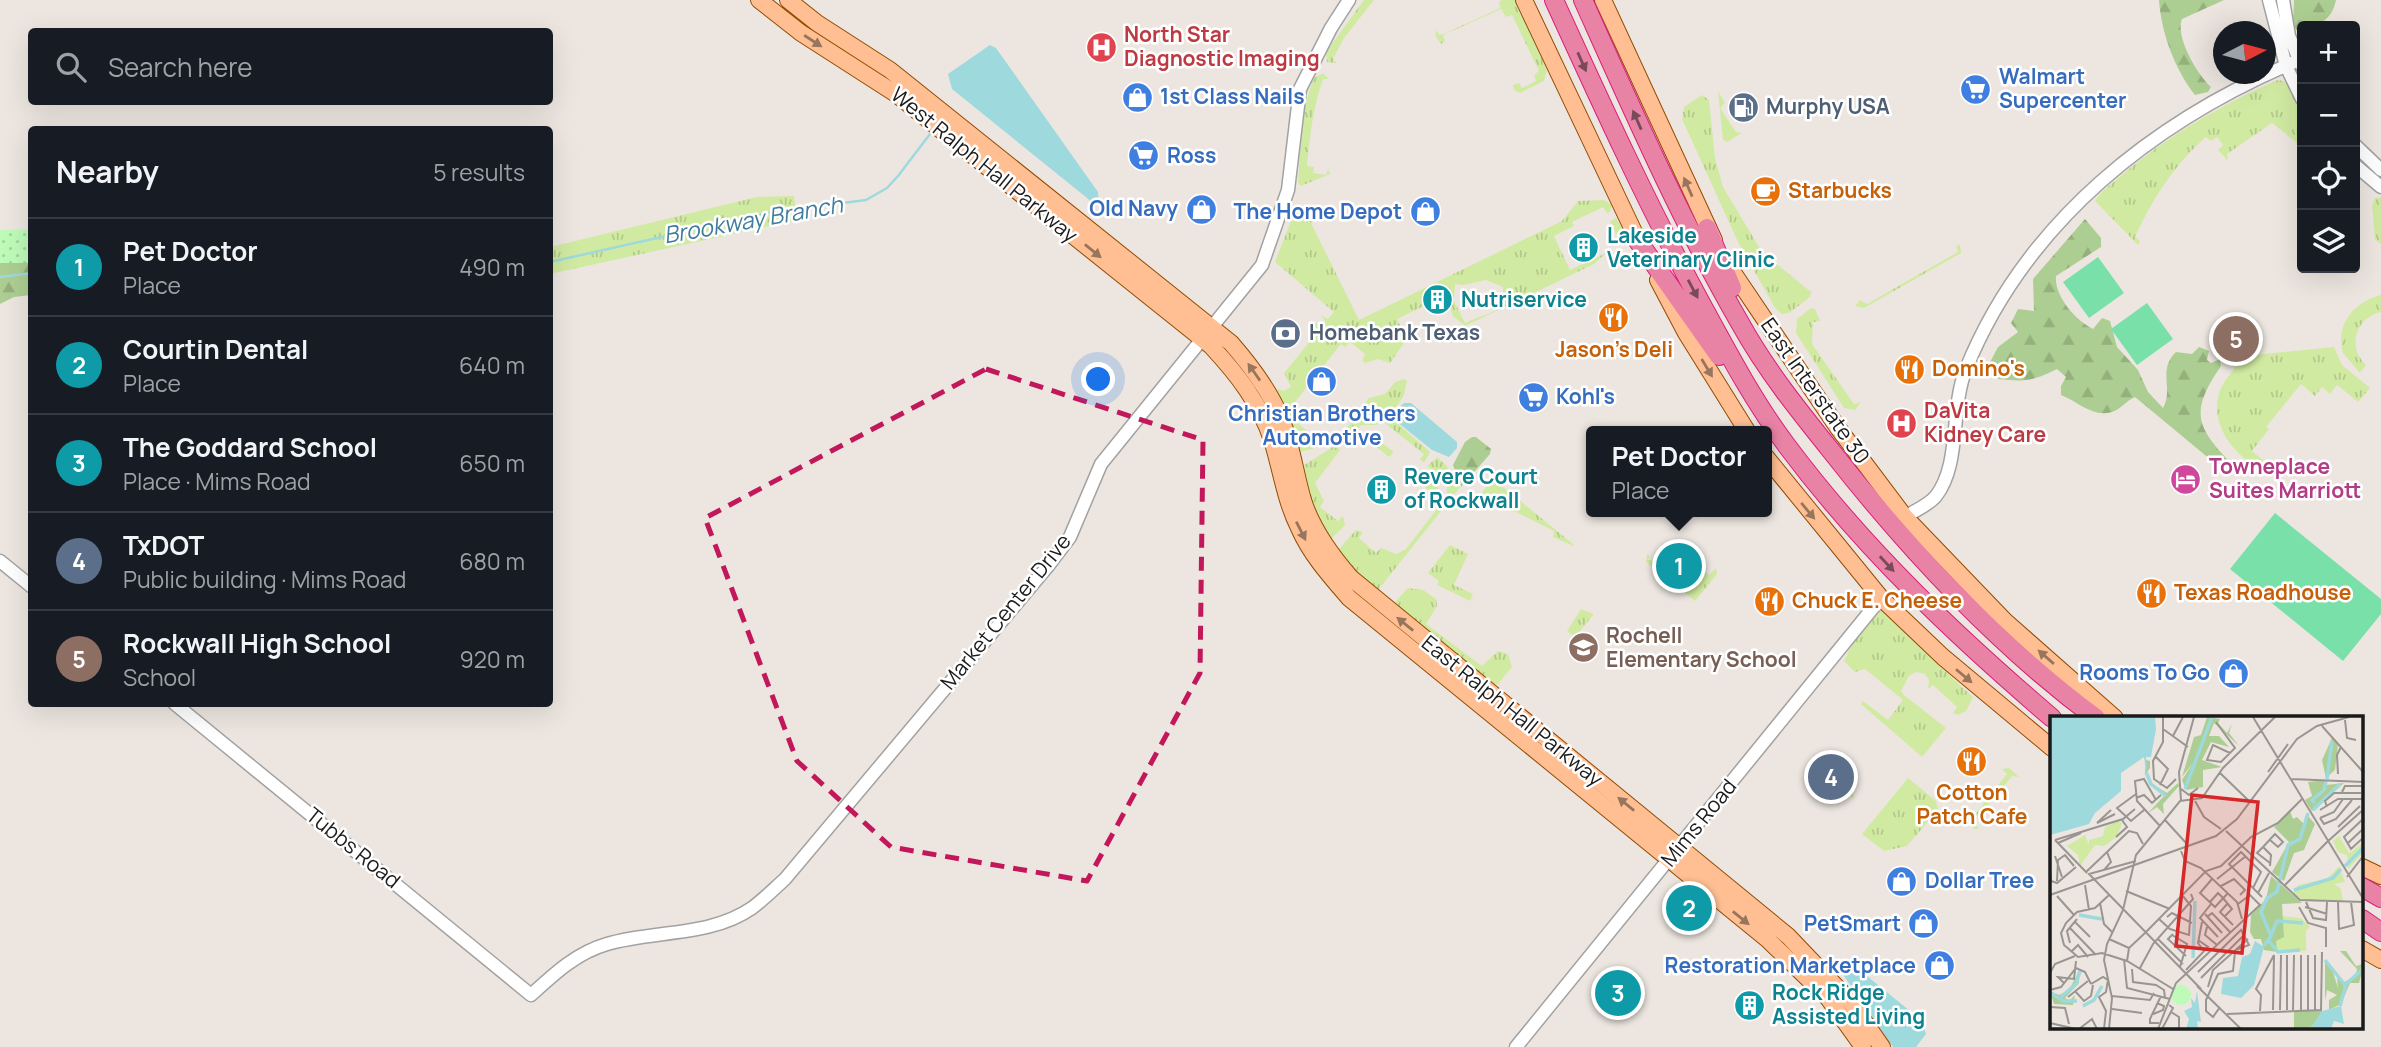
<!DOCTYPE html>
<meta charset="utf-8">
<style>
:root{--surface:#171b24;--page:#242831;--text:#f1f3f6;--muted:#9ea1a6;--line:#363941;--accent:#2563eb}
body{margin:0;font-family:Manrope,sans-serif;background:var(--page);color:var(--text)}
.controls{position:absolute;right:21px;top:21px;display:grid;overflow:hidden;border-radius:7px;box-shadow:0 7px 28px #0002}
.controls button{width:63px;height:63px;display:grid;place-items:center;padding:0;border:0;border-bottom:2px solid var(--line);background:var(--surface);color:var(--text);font:35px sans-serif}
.compass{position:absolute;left:2213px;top:21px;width:63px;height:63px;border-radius:50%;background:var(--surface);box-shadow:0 7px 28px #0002;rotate:84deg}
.you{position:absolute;left:1099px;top:380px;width:24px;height:24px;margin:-18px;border:5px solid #fff;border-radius:50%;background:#1a73e8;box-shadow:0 0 0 10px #1a73e833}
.badge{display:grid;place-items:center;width:46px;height:46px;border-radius:50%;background:var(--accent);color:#fff;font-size:23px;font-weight:700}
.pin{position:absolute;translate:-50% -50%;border:4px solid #fff;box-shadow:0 2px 7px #0006}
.popup{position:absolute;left:1586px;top:426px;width:186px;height:91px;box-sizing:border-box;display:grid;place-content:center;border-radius:7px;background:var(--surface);filter:drop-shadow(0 2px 5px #0005);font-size:23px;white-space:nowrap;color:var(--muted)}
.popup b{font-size:26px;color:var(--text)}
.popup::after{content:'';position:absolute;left:50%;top:100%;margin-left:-14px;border:14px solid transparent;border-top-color:var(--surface)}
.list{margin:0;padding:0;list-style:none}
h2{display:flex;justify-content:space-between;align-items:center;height:91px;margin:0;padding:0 28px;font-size:30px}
h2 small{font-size:23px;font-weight:400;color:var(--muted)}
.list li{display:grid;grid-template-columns:46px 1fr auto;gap:21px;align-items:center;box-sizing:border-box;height:98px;padding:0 28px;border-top:2px solid var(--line)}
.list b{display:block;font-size:26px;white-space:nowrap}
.list p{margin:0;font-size:23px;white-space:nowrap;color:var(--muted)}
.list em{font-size:23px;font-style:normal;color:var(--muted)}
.icon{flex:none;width:38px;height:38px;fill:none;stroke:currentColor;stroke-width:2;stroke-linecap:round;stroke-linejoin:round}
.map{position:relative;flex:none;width:2381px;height:1047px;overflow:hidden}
.search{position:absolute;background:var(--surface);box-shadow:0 7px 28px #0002;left:28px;top:28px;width:525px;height:77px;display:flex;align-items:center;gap:18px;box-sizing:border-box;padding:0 24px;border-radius:7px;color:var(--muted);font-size:26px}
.panel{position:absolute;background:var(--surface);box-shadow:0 7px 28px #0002;left:28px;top:126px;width:525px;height:581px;border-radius:7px}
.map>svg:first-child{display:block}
</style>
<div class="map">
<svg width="2381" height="1047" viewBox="0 0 2381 1047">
<defs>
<pattern id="grass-tufts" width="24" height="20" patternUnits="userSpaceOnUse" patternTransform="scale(1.75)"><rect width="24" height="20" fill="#d1eaa2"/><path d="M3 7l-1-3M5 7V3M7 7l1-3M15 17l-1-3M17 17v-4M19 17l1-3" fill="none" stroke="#b3c88b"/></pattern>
<pattern id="forest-firs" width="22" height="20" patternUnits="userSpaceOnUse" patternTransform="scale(1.75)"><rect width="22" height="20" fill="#adce92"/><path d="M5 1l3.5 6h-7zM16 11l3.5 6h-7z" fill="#94b07d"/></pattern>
<pattern id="park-dots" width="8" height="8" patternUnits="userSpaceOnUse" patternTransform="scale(1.75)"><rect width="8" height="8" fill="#befbb9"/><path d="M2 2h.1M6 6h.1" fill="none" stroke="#a3d79e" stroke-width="1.8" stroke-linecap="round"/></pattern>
</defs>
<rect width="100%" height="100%" fill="#ede6e0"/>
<path fill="url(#grass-tufts)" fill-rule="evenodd" d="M1364 0H1374L1344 38 1333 59 1336 63 1327 62 1326 52Z
M1502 0H1517L1547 70 1544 81 1520 93 1514 90 1513 85 1519 83 1522 88 1536 81 1534 75 1539 71 1512 15 1506 17 1501 9 1443 35 1445 41 1441 44 1435 35 1437 30 1439 35 1446 33 1500 8 1499 2Z
M1323 73 1329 79H1323C1313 108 1310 135 1307 166L1314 167 1313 173 1326 175 1328 169 1330 174 1301 186 1298 183C1301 148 1300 111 1314 78Z
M2278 80C2306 83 2302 127 2302 147L2272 123 2227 154 2228 161 2218 150 2223 145 2217 137 2211 141 2206 137C2174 165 2153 198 2135 237L2140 241 2138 245 2095 201C2101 191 2113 183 2122 175 2169 135 2221 105 2278 80Z
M1718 91 1725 103 1720 108 1736 132 1742 133 1727 142 1723 140Z
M1702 95 1709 100 1715 158 1723 187 1762 252 1811 292 1810 297 1789 313 1782 314 1775 308 1738 242 1682 119 1684 107Z
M794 196 797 220 550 274V247L757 197Z
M2381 197V244L2375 240 2372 205 2375 198Z
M1604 200 1612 205 1610 212 1607 213 1603 207 1572 222 1574 226 1554 236 1570 270 1606 253 1594 264 1465 326 1453 316 1444 289 1426 298 1428 304 1397 319 1407 339 1390 363 1378 359 1365 363 1362 360 1365 354 1350 342 1345 347 1341 344 1291 407 1295 410 1292 419 1315 437 1324 432V437L1313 449 1298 452 1275 394 1278 389 1284 391 1291 387 1284 373 1312 339 1315 323 1321 326 1325 321 1321 315 1328 319 1334 312 1275 262 1297 205 1308 210 1316 220 1311 223 1359 320 1562 221 1578 201ZM1486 280 1503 287V304C1494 315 1477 316 1465 323L1454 301 1455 284 1464 285Z
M1616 218 1628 237 1621 244 1610 221Z
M1960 244 1961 253 1864 308 1855 306 1860 300 1867 304 1958 252 1956 247Z
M2381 295V312C2355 318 2347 348 2366 365L2360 373 2343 353C2335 324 2354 302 2381 295Z
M1811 308 1815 309 1820 321 1813 322 1812 344 1854 404 1861 402 1855 410 1844 408 1796 333 1797 319Z
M2334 347 2342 365 2370 388 2358 402 2337 385 2330 394 2322 387 2315 396 2301 384 2266 427 2269 429 2252 451 2264 461 2261 469C2232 455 2207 421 2221 388 2226 377 2237 366 2244 356Z
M1404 379 1407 381 1404 395 1390 417 1430 452 1424 463 1420 459 1424 454 1381 420 1377 425H1361L1348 439 1342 435 1369 398 1385 394 1395 382Z
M1368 433 1394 452 1389 457 1364 437Z
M1336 445 1340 450 1315 483 1324 501 1320 507 1338 521 1343 516 1345 525 1331 539 1317 522 1301 467Z
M1437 457 1446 465 1460 487 1375 594 1360 581 1338 550 1356 530 1363 532 1359 538 1376 553 1381 548 1396 554 1406 549 1447 496V485L1441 477 1447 476 1446 472H1435L1427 466Z
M1420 472 1438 487 1437 497 1415 479Z
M1497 482 1573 544V546L1553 537 1554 531 1494 501 1489 506 1482 493 1488 484Z
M1450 545 1468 554 1454 585 1473 594 1470 601 1437 585 1439 581 1428 573Z
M1647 554 1650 557 1647 560H1652L1689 590 1705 572 1709 575 1716 568 1717 574 1695 601 1646 562Z
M1408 588 1423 590 1436 599 1437 606 1426 624 1482 666 1498 651 1508 654 1512 667 1498 684 1494 685 1396 606V601Z
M1581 609 1594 614 1575 637 1567 631Z
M1878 609 1884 610 1900 620 1930 657 1973 697 1966 711 1958 715 1953 713 1957 707 1933 685 1928 689 1929 680 1925 674 1916 672 1909 676 1901 691 1904 695 1946 728 1922 757 1861 704 1863 701 1888 720 1903 700 1865 669 1855 672 1844 661 1864 618Z
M1827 767 1852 788 1854 799 1823 772Z
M2009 768 2019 777 2012 776 2000 791 2004 796 1998 793 1974 823 1979 828 1975 829 1967 823 1966 814 1972 818 2007 774 2002 769Z
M1908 778 1936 801 1938 810 1907 846 1884 851 1862 834Z"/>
<path fill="url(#forest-firs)" d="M2159 0H2224L2182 19C2175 37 2197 74 2211 87L2208 92 2195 95C2175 70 2161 32 2159 0Z
M2294 0H2336C2332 19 2321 26 2302 26V30L2297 31 2293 23Z
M2085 219 2101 238V247L2056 276C2054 296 2076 321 2093 329L2102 318 2110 321 2117 347 2138 370 2148 392 2163 408C2174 389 2157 370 2176 352L2192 354 2199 347 2209 351 2207 360 2211 363 2220 359 2221 366C2191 410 2194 425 2231 463L2223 470 2135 397C2126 401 2121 409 2112 412 2093 418 2079 402 2061 395V386L2066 377 2057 369C2033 381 2024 382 1998 379L1988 366 1998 347 2018 332 2011 323 2018 309 2034 311 2033 279Z
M27 262 31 263V295L14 297 0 304V263Z
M1472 437H1476L1491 449 1490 454 1461 487 1453 465 1465 442Z"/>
<path fill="url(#park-dots)" d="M31 229V263H0V230Z"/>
<path fill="#79e0a9" d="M2098 257 2124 293 2089 318 2063 282Z
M2147 303 2173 339 2137 365 2111 329Z
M2275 513 2381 599V614L2343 661 2230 569Z"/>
<path fill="#9ed9dd" d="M990 45 996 48 1098 192 1099 202H1092L952 89 948 74Z
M1404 403H1411L1457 442V448L1449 457 1432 450 1396 421V411Z
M1856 967 1921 1020 1926 1034 1916 1047H1893L1844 976 1845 971Z"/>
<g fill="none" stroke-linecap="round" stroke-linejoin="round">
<path stroke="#9ed9dd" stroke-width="2.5" d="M550 262 773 212 866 200 887 188 898 176 930 134
M0 277 32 273"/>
<defs>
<path id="minor" d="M2269 0 2286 66 2302 99
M2283 0 2289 36 2302 66
M2355 145 2381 170
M2355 165 2381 187
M1905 517C1914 511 1929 505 1936 496 1961 464 1950 408 1966 369 2026 221 2155 120 2299 60
M0 561 32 587
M175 704 531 995C554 974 576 953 607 944 654 930 710 937 752 908 764 899 774 889 785 879L1048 566 1070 537 1101 464 1262 265 1288 190 1300 89 1331 28 1349 0
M1516 1047 1881 598"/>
<path id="major" d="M759 0 801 33 896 94 1211 346C1237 374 1260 403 1272 440 1281 469 1285 500 1299 528 1311 555 1330 576 1349 598L1767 939 1828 998 1863 1047
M788 0 817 23 890 70 1231 343C1251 366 1271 392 1282 421 1292 446 1295 473 1303 500 1312 529 1331 555 1351 578L1788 936 1850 1001 1882 1047
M1524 0 1643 251
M1603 0 1714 240
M1730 268 1838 428 1905 517 2005 621 2115 718
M1658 280 1686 333 1747 431
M1766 457 1881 598 1943 657 2052 748
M2362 867 2381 876
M2362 949 2381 960"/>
<path id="highway" d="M1554 0C1601 103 1648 206 1702 305 1728 353 1754 402 1787 446 1864 549 1955 635 2052 718
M1583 0C1632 109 1680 219 1740 323 1766 370 1799 411 1832 452 1909 550 1996 644 2096 718
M1707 228 1732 288
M1638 241 1719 356
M2362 887 2381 898
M2362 919 2381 932"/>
</defs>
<use href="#minor" stroke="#a2a2a2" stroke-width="15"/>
<use href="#major" stroke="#924b00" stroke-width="18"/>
<use href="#highway" stroke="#db1d7c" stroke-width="20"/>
<use href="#minor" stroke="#fff" stroke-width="12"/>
<use href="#major" stroke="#ffbf93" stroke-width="16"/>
<use href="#highway" stroke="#e983a6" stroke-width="18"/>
</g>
<defs><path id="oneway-solid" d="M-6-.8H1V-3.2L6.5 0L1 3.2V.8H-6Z" transform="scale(1.75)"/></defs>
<g fill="#98755d">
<use href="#oneway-solid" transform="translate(813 41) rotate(33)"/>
<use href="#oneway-solid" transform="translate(1688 187) rotate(-114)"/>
<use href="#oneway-solid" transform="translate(1093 251) rotate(39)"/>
<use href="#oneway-solid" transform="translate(1707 368) rotate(59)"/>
<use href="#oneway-solid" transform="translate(1254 372) rotate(-125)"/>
<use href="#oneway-solid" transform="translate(1808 511) rotate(50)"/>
<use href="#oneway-solid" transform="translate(1301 531) rotate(63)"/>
<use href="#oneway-solid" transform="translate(1405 624) rotate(-141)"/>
<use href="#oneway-solid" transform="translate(2046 657) rotate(-139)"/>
<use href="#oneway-solid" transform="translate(1964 676) rotate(40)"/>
<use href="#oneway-solid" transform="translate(1626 804) rotate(-141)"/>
<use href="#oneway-solid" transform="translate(1741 918) rotate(39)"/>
</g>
<g fill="#784a5a">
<use href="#oneway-solid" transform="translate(1582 62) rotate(66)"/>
<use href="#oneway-solid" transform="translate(1637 120) rotate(-114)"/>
<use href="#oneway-solid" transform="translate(1693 289) rotate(62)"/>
<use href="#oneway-solid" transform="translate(1887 564) rotate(47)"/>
</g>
<path fill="none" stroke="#c2185b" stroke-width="5" stroke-dasharray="14 9" stroke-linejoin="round" d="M986 369 1203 440 1200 673 1087 881 891 847 797 761 705 518Z"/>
<defs>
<symbol id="hospital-disc" viewBox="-11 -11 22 22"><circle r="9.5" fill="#e0444e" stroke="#fff"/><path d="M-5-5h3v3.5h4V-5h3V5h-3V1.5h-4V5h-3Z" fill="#fff"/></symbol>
<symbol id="supermarket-disc" viewBox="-11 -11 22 22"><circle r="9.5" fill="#3f7fe0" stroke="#fff"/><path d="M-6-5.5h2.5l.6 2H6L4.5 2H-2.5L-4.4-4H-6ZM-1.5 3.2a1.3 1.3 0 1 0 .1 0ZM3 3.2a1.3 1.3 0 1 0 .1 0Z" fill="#fff"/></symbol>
<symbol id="shop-disc" viewBox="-11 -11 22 22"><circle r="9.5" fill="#3f7fe0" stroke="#fff"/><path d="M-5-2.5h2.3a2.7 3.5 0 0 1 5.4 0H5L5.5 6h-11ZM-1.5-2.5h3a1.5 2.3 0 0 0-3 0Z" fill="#fff"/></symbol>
<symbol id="fuel-disc" viewBox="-11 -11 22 22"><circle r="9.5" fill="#5c6f8a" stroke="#fff"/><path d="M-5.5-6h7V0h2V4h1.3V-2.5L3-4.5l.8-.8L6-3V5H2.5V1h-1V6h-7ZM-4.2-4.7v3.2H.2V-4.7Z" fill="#fff"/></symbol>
<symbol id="cafe-disc" viewBox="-11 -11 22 22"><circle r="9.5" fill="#e8710a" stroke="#fff"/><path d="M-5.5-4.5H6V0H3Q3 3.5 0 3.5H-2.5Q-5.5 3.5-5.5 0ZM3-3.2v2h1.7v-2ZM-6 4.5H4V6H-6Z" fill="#fff"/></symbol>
<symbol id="building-disc" viewBox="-11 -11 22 22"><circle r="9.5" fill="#0f9aa8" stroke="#fff"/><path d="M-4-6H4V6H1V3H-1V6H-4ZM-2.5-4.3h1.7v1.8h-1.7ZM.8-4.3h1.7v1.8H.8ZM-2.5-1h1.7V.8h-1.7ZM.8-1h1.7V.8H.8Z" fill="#fff"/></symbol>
<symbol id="restaurant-disc" viewBox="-11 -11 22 22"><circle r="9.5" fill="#e8710a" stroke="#fff"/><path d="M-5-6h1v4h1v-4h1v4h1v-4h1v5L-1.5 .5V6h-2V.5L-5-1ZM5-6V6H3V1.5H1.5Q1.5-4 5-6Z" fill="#fff"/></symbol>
<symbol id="bank-disc" viewBox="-11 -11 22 22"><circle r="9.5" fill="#5c6f8a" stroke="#fff"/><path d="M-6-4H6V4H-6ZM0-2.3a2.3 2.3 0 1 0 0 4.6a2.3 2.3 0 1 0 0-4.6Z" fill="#fff"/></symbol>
<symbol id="hotel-disc" viewBox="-11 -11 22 22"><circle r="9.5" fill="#d1479c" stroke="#fff"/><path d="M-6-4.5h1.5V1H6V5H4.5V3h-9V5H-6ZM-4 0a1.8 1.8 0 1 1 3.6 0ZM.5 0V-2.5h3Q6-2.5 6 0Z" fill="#fff"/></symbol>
<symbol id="school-disc" viewBox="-11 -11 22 22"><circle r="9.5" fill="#8d6e63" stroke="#fff"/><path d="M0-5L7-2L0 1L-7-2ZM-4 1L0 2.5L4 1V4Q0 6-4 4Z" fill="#fff"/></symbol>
</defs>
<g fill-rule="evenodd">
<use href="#hospital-disc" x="1084" y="30" width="35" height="35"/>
<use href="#supermarket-disc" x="1958" y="72" width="35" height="35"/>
<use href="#shop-disc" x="1120" y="80" width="35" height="35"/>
<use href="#fuel-disc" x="1726" y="90" width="35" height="35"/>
<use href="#supermarket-disc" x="1126" y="138" width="35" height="35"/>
<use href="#cafe-disc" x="1748" y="174" width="35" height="35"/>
<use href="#shop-disc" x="1184" y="192" width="35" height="35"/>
<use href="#shop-disc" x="1408" y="194" width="35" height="35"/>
<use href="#building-disc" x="1566" y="230" width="35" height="35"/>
<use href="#building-disc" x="1420" y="282" width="35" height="35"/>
<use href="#restaurant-disc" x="1596" y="300" width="35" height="35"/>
<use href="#bank-disc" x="1268" y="316" width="35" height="35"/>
<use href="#restaurant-disc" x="1892" y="352" width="35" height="35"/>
<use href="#shop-disc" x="1304" y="364" width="35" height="35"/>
<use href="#supermarket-disc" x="1516" y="380" width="35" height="35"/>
<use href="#hospital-disc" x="1884" y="406" width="35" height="35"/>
<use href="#hotel-disc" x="2168" y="462" width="35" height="35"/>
<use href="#building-disc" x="1364" y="472" width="35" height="35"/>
<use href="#restaurant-disc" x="2134" y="576" width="35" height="35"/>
<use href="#restaurant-disc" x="1752" y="584" width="35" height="35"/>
<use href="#school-disc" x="1566" y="630" width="35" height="35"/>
<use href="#shop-disc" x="2216" y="656" width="35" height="35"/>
<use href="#restaurant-disc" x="1954" y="744" width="35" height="35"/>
<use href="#shop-disc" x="1884" y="864" width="35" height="35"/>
<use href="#shop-disc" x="1906" y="906" width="35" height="35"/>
<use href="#shop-disc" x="1922" y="948" width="35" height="35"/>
<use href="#building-disc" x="1732" y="988" width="35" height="35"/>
</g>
<g text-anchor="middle" stroke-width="5" stroke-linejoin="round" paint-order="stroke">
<g font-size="21" font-weight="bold" fill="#be3a42" stroke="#fff" text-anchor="start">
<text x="1124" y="42">North Star<tspan x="1124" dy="24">Diagnostic Imaging</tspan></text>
<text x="1924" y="418">DaVita<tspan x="1924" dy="24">Kidney Care</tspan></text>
</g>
<g font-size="21" font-weight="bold" fill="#366cbe" stroke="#fff" text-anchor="start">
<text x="1999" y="84">Walmart<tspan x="1999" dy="24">Supercenter</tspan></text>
<text x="1160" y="104">1st Class Nails</text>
<text x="1167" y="163">Ross</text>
<text x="1178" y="216" text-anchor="end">Old Navy</text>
<text x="1402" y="219" text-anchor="end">The Home Depot</text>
<text x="1556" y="404">Kohl's</text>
<text x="1322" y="421" text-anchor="middle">Christian Brothers<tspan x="1322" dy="24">Automotive</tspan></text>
<text x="2210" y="680" text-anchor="end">Rooms To Go</text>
<text x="1925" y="888">Dollar Tree</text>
<text x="1901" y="931" text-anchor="end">PetSmart</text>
<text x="1916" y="973" text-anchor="end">Restoration Marketplace</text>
</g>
<g font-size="21" font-weight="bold" fill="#4e5e75" stroke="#fff" text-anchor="start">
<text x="1766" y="114">Murphy USA</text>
<text x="1309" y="340">Homebank Texas</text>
</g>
<g font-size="21" fill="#1b1b1b" stroke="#fff">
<text transform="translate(984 165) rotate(39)" y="7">West Ralph Hall Parkway</text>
<text transform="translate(1815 391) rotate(55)" y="7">East Interstate 30</text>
<text transform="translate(1006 612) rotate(-51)" y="7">Market Center Drive</text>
<text transform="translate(1512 711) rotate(39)" y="7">East Ralph Hall Parkway</text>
<text transform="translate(1699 823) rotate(-51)" y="7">Mims Road</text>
<text transform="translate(353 848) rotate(39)" y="7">Tubbs Road</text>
</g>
<g font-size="21" font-weight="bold" fill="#c56008" stroke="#fff" text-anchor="start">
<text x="1788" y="198">Starbucks</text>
<text x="1614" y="357" text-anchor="middle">Jason's Deli</text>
<text x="1932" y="376">Domino's</text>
<text x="2174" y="600">Texas Roadhouse</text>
<text x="1792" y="608">Chuck E. Cheese</text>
<text x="1972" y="800" text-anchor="middle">Cotton<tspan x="1972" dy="24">Patch Cafe</tspan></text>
</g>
<g font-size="21" font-weight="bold" fill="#0d838f" stroke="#fff" text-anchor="start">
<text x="1607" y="243">Lakeside<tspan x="1607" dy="24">Veterinary Clinic</tspan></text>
<text x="1461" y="307">Nutriservice</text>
<text x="1404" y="484">Revere Court<tspan x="1404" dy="24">of Rockwall</tspan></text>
<text x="1772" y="1000">Rock Ridge<tspan x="1772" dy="24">Assisted Living</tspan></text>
</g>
<g font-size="21" font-weight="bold" fill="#b23c85" stroke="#fff" text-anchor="start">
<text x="2209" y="474">Towneplace<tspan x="2209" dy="24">Suites Marriott</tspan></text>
</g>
<g font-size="21" font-weight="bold" fill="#785e54" stroke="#fff" text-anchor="start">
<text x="1606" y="643">Rochell<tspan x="1606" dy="24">Elementary School</tspan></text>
</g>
<g font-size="23" font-style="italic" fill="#407d9d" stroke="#fff">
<text transform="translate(753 220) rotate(-10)" y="8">Brookway Branch</text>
</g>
</g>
<g transform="translate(2050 716)">
<rect width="313" height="313" fill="#ede6e0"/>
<path d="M68 105 72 107 67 121 54 130 45 129 30 150 28 139 17 130 35 119 39 129V124L53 120 55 111ZM289 120 299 137 313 127V137L298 153 297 139 288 136 283 125ZM289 150 295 166 284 168 291 173 293 185 253 184 244 177 248 169 277 163ZM231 200 251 202 260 211 256 215V235L227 236 225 227 234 213Z" fill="#d1eaa2"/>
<path d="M157 1 170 3 168 7 177 17 182 8 179 17 189 30 164 7 159 20H169L179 31 161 26 152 44 172 51 153 54V71L136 74 132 64 143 47 132 61 144 21 151 19ZM282 22 288 29 285 54 276 62 272 44ZM96 44 100 45V52L97 56 102 68 117 77 128 67 129 70 113 88 114 98 107 91 98 97 114 80 99 68 95 56ZM277 64 276 69 294 67 262 95 255 84 262 80 258 66ZM240 95 243 103 247 101 254 108 258 100 265 108 254 134 244 137 234 165 222 156 239 126 224 111ZM221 160 252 187 232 188 234 221 226 225 227 236 214 234 211 223H204L200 216 201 199 216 183ZM290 235H296L306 250 313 248V252L309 267H300L291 288 279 294V284L287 279 277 274 275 285V247L281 250 288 272 287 261 294 266 305 261 307 253ZM29 255V267L15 282 19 285 25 279 23 289 4 288 0 275 9 279 19 274ZM244 295H272V300L259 313H244Z" fill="#adce92"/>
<path d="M121 279a10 10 0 1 1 20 0a10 10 0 1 1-20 0Z" fill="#befbb9"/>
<path d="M0 1H105L106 13 101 41H96L97 51 96 56 94 41 71 57V75L45 97 39 108 0 119ZM205 225 214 231 204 269 191 282 171 278 173 262 188 260 192 241 200 238ZM147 275 151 306 147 305 148 313H136L139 303 134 295 142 291 141 282 145 287ZM291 290 294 308 284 305 281 313H260L272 295Z" fill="#9ed9dd"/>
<path fill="none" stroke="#9ed9dd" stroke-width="3.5" d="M96 56 101 68 116 80M277 63 282 25M135 73 162 1M265 87 262 84 274 74 276 65M263 94 290 68M295 150 314 131M244 174 283 162 291 153M29 199 52 203M221 219 227 205 253 207M219 225 228 236 250 234M214 230 221 220 211 196 217 182 227 176 238 129 250 123 258 97M143 242 145 185M275 244 295 269M1 277 13 285H27M11 281 26 268 30 255M33 290 44 284 52 270M290 290 296 268 314 252"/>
<path fill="none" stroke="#999591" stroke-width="2" d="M113 1V26L103 45 104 63 117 72 126 63M203 1 314 184M295 4 297 22 306 24M166 6 185 32 171 46 157 44 163 29 180 37M272 10 314 57M113 13 138 31M123 20 133 1M106 41 118 53 110 69M169 56 198 84M218 56 238 28M288 58 287 39 291 31M241 63 314 66M131 73 139 79 148 72M292 76 295 70H314M86 78 67 92 81 105 94 94M86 82 94 79 102 87 111 79M106 84 94 63 85 65 87 85 110 110M130 85 152 82 173 52 225 1M145 85 154 101 171 113M277 91 275 85 284 77H311M61 94 47 107 65 98M270 94 288 83H314M270 102 274 108 286 103 302 84M270 102 284 96 293 83M314 102 294 121 301 133 314 121M115 104 137 128M288 111 310 90M176 115 250 184 314 186M66 121 77 111 72 104M5 124 73 103 85 93M5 124 37 157M220 124 228 131 233 126 225 118 213 131 207 137 220 147M277 126 314 93M8 127 31 117M298 127 314 112M213 131 221 139 220 150M131 135 135 145 151 152 187 186 192 203M5 140 12 161M86 145 39 158 151 273M54 154 61 146 57 136M0 156 1 165 7 167 26 151M36 156 79 115 87 117 93 128M297 161 314 139M162 163 150 177 165 191 178 177M167 163 196 140M7 165 8 144 15 139 24 150M35 169 39 194M235 169 277 126M171 170 184 163 195 174 190 179M203 172 211 156 191 136 179 148 212 181M76 175 120 193M208 177 219 157M0 179 166 120 187 103 247 23 267 10 299 1M59 179 45 192 27 196 16 207 11 217 14 229 28 241 52 237 77 245 123 273M7 180 24 199M160 186 168 177 173 182 182 193 174 201M256 186 263 202 276 204 277 186M288 186 289 213 304 209 301 186M50 187 54 208 62 216M178 187 170 196 183 209M161 188 150 202 168 221M249 191 258 207 276 212V231M255 191 277 198M155 198 172 217M117 201 122 197 142 207M157 201 162 197 180 216M109 203 120 213 139 219 141 190 132 179M24 205 40 221M152 206 148 227 154 235M19 211 46 239M157 211 155 219 167 229M95 217 156 155 171 150 201 121 228 107 253 82M123 218 118 223 136 240M122 219 137 228 130 251M59 223 79 232M108 223 133 248M20 227 17 215 27 203M21 236 28 229 38 241M74 243 77 272 120 283M77 245 79 232 95 217M90 252 103 228 143 183 141 178M82 253 83 266 106 269 114 274 115 282M136 254 158 231 148 224M148 256 191 214 199 229 188 233M0 257 5 248 25 240M151 262 195 218M14 267 8 261 24 263 26 245M41 268 53 261 58 264 56 276 49 281 56 295 54 313M147 270 191 313M158 271 163 254 198 223M0 274 11 271 26 252 35 256 41 268M25 275 34 285 41 280 43 269M62 280 100 284 104 277M18 281 38 265M0 291 15 292 19 308M170 291 163 301 156 295V284L168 258 183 255 185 236M62 293 92 297M223 294 224 239M230 294 231 239M237 294V239M243 294 244 239M251 294V239M258 294V239M265 294V239M210 295 211 279 206 273 224 239M121 296 129 301V313M177 298 271 294 272 236M101 299 113 294 114 290 107 287M0 307 26 313M109 307H100V303L111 280M29 313 42 303 47 313M59 313 62 282 54 244 57 228 73 194 86 139 131 84 129 56 144 1M108 313 126 267 210 189 200 179 188 188M112 313 123 292 119 289"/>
<path fill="#d62828" fill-opacity="0.15" stroke="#d62828" stroke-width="3.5" d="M142 79 208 86 192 237 126 230Z"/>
<rect width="313" height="313" fill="none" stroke="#1b1b1b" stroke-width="3.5"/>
</g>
</svg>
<div class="controls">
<button>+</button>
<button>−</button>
<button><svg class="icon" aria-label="locate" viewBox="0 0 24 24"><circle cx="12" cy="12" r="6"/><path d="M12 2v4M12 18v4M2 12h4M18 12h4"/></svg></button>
<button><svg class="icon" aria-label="layers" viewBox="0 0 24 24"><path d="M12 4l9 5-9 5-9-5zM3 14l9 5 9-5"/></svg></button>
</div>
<svg class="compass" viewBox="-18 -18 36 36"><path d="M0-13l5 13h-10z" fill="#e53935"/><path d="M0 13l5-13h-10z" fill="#9ea1a6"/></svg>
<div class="you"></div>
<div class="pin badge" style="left:1679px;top:566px;background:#0f9aa8">1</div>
<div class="popup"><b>Pet Doctor</b>Place</div>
<div class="pin badge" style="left:1689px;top:908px;background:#0f9aa8">2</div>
<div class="pin badge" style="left:1618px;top:993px;background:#0f9aa8">3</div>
<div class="pin badge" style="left:1831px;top:777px;background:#5c6f8a">4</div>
<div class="pin badge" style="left:2236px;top:339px;background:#8d6e63">5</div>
<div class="search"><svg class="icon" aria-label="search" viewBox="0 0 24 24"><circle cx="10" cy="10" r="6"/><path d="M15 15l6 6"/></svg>Search here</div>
<section class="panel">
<h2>Nearby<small>5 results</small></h2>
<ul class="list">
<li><span class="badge" style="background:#0f9aa8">1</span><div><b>Pet Doctor</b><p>Place</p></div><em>490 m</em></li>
<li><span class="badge" style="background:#0f9aa8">2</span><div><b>Courtin Dental</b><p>Place</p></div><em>640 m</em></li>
<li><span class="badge" style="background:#0f9aa8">3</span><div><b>The Goddard School</b><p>Place · Mims Road</p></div><em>650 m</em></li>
<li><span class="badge" style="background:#5c6f8a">4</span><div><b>TxDOT</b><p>Public building · Mims Road</p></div><em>680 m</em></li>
<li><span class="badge" style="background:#8d6e63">5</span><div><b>Rockwall High School</b><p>School</p></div><em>920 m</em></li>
</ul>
</section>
</div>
